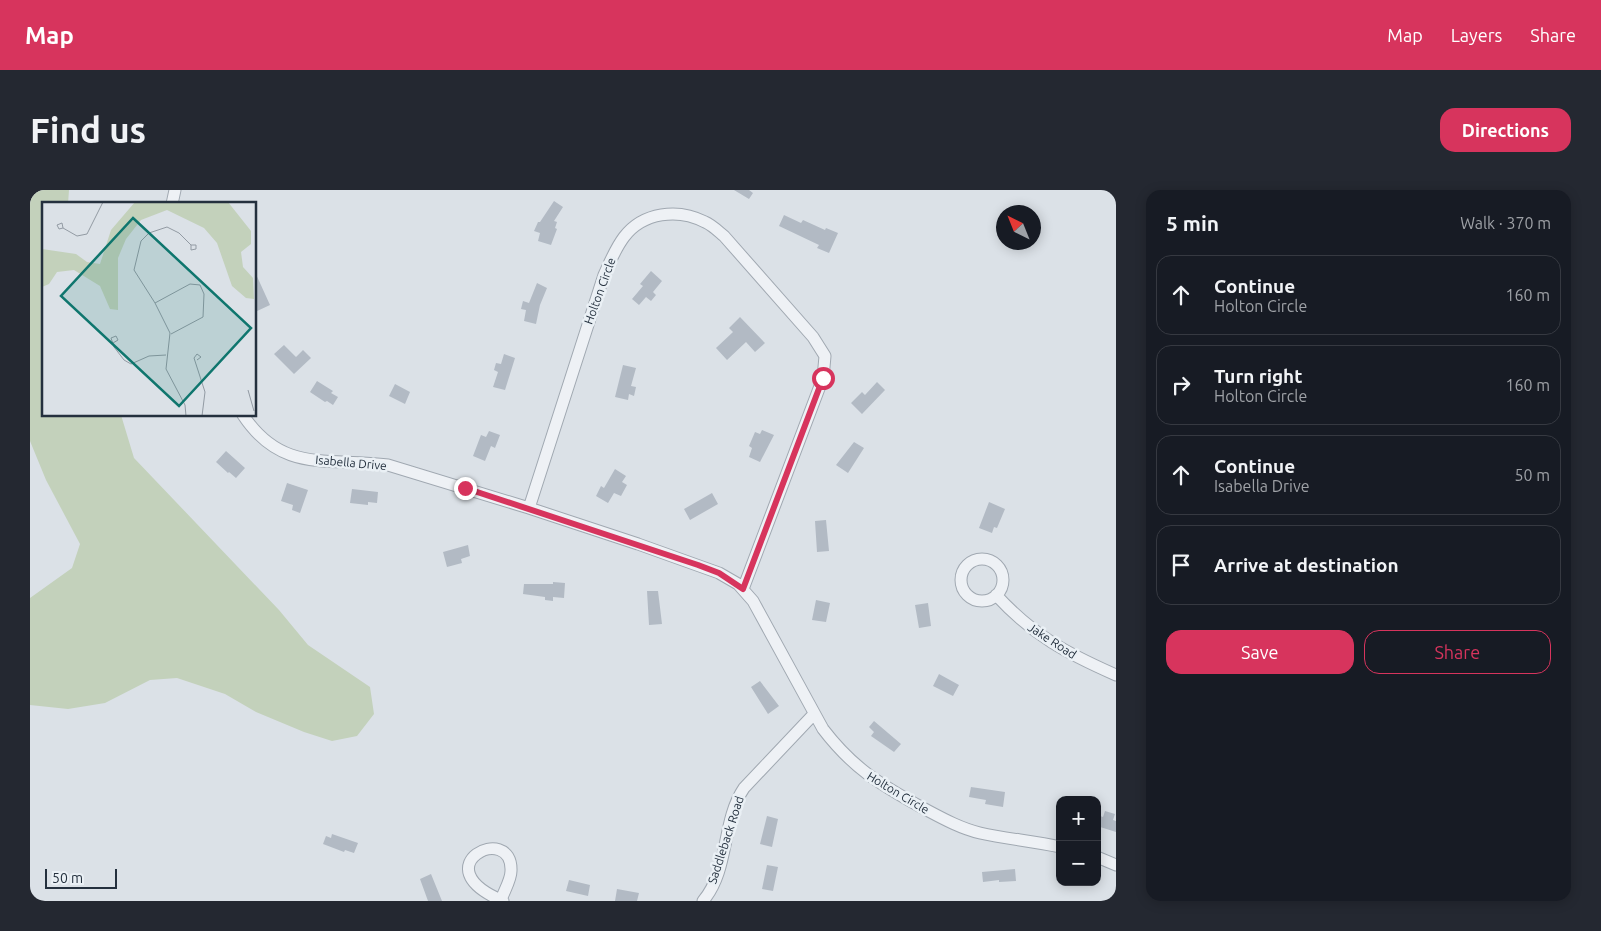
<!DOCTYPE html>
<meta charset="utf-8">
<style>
:root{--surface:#171b24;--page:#242831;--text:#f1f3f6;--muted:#9ea1a6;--line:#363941;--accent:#d7345d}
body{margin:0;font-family:Ubuntu,sans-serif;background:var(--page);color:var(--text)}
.controls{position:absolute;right:15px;bottom:15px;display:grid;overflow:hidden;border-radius:10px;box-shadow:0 2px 12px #0003}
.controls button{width:45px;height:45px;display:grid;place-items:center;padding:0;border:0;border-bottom:1px solid var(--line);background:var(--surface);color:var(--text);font:25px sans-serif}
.compass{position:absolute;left:966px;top:15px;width:45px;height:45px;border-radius:50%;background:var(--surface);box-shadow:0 2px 12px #0003;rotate:317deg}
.scale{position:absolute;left:15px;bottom:12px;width:72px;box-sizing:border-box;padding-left:5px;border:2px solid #24303e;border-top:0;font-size:14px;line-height:18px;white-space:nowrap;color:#24303e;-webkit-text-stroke:4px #eaf0f5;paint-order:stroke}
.stop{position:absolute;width:15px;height:15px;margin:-11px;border:4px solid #d7345d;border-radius:50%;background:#fff}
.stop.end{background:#d7345d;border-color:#fff;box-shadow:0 1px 5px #0008}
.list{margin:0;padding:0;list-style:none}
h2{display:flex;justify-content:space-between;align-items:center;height:65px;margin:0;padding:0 20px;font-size:21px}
h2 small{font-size:16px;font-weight:400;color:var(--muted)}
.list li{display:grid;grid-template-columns:32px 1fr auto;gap:15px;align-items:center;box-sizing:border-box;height:80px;margin:0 10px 10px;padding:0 10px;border:1px solid var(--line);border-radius:15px}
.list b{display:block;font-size:19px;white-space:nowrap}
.list p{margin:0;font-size:16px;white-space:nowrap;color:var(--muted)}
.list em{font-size:16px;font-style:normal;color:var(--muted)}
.actions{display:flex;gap:10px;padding:15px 20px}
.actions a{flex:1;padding:11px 0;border:1px solid var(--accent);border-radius:15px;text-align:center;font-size:18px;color:var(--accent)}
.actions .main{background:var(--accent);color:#fff}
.icon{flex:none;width:28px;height:28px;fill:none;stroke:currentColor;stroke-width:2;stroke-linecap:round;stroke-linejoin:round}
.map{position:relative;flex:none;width:1086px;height:711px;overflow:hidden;border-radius:15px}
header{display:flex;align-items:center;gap:30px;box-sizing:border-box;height:70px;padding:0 25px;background:var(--accent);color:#fff}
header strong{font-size:24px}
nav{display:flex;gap:28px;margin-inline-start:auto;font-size:18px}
.intro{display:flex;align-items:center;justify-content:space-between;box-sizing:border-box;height:120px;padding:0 30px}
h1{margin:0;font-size:35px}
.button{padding:12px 22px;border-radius:15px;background:var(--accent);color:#fff;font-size:18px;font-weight:700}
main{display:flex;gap:30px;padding:0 30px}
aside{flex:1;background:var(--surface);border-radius:15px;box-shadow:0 2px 12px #0003}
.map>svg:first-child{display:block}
</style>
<header>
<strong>Map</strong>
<nav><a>Map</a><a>Layers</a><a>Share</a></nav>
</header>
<div class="intro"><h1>Find us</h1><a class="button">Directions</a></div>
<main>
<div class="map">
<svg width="1086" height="711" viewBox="0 0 1086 711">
<rect width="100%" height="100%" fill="#dbe1e7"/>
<path fill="#c3d1bb" d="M0 0H39L38 14H14V225H91L104 268 249 420 278 455 340 497 344 524 327 546 302 551 274 542 226 522 195 504 147 488 120 490 75 513 38 519 0 515V408L42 378 50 354 16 290 0 251Z"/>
<path fill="#b2bac4" d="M704 0H719L723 3 719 9Z
M524 11 533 17 524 31 527 32 525 38 527 39 521 55 508 51 510 43 504 41 508 32H510Z
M754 25 771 33 773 30 795 40 796 38 808 43 799 63 787 58 789 55 749 36Z
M621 81 632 91 623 102 626 105 621 111 616 107 609 115 602 109 613 96 610 94Z
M225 82 240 115 225 122Z
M507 93 517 98 510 115 506 134 494 131 496 120 491 119 493 111 499 113Z
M710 127 735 153 725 162 716 152 697 170 686 158 703 142 699 138Z
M254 155 266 167 273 160 281 168 264 184 244 164Z
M474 164 485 168 475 200 463 197 468 182 464 180 466 173 471 174Z
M593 175 606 178 601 196 606 197 604 206 599 204 598 210 585 207Z
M287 191 303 201 301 203 308 207 303 215 297 211 295 212 280 202Z
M847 192 855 200 832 224 821 213 832 202 835 205Z
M365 194 380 202 375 214 359 206Z
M732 240 744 245 730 272 719 267 722 258 719 256 725 242 730 244Z
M459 241 470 245 465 258 461 256 455 271 443 266 451 245 456 247Z
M824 252 834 258 818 283 806 275Z
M196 261 215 278 206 288 199 282 198 283 186 272Z
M585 279 596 286 592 292 597 295 591 306 584 303 578 313 566 306 571 296 574 298Z
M257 293 278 300 270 323 262 320 263 315 251 311Z
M322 299 348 302 347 313 338 312V315L320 313Z
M682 303 688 314 660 330 654 319Z
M959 312 975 319 967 338 964 337 962 343 949 338Z
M796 330 799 361 787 362 785 331Z
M438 355 440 366 431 369 432 373 417 377 413 362Z
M523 392 535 393 534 408 523 407V411L515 410V407L493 404 494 394H523Z
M617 401H628L632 434 619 435Z
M786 410 800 413 796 432 782 430Z
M898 413 901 436 889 438 885 415Z
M909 484 929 495 923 506 903 496Z
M730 491 749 516 738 524 721 497Z
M844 531 871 554 864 562 841 546 844 542 839 537Z
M941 597 975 602 973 617 955 614 956 610 939 607Z
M1075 621 1085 624 1083 630 1086 631V642L1067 636V625L1073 627Z
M737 626 748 629 742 657 730 654Z
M302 644 328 653 324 663 315 660 314 662 293 654 296 646 301 648Z
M737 675 748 677 743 701 732 699Z
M985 679 986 691 969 692V690L953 692 952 682Z
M401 684 412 711H398L390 689Z
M539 690 560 695 558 706 536 701Z
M587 699 609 703 607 711H585Z"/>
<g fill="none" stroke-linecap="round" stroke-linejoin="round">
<defs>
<path id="minor" d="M142 14 145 0
M213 225C252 284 298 267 358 275L499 318
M931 390a21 21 0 1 1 42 0a21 21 0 1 1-42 0Z
M713 399 793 188 795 166 783 147 694 46C688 41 682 35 675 32 648 18 613 22 594 47 585 59 580 72 574 85L499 318 608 354 689 383 708 394 723 411 793 539C822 577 849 594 891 617 910 627 929 638 950 643 976 649 1004 651 1030 657
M966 405C1004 446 1036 463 1086 485
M1067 667 1086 675
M471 710C474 701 481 690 481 681 483 631 390 676 473 711
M673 711C700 679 691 632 714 598L784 524"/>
</defs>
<use href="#minor" stroke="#a0a8b1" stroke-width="13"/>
<use href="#minor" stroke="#eef1f5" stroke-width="11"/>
</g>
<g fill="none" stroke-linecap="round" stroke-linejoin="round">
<path stroke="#d7345d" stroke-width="6" d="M435 298 668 375 689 383 713 399 793 188"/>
</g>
<g text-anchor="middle" stroke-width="5" stroke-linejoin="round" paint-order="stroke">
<g font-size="12" fill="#24303e" stroke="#eaf0f5">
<text transform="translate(570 101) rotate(-70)" y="4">Holton Circle</text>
<text transform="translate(321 273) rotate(5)" y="4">Isabella Drive</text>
<text transform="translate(1022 451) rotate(33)" y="4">Jake Road</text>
<text transform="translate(868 603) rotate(31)" y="4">Holton Circle</text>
<text transform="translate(696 650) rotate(-72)" y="4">Saddleback Road</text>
</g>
</g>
<g transform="translate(12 12)">
<rect width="214" height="214" fill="#dbe1e7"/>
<path d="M93 0H186L209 29V42L199 50 201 65 211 76 212 97 204 96 190 84 175 41 162 26 125 8 99 18 84 37 76 56V108L68 107 58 84 32 68 15 70 7 82 0 85V47L34 52 45 60 58 62 69 28Z" fill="#c3d1bb"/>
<path fill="none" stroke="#929aa3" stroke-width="1" d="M21 26 17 27 15 23 20 21 21 26 35 34 45 32 61 0M113 101 92 68 99 39 107 31 125 25 137 31 149 43V48L154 47V43H149M129 132 161 115 162 92 158 83 148 82 113 101 128 131 124 167 143 203 144 214M71 141 76 138 74 134 69 136 70 139 71 141 72 145 82 158 89 162 107 154 124 153M155 158 159 155 155 152 152 156 163 190 160 214M206 188 212 209M113 214H137"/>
<path fill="#0f766e" fill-opacity="0.15" stroke="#0f766e" stroke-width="2.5" d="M91 16 209 126 137 204 19 94Z"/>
<rect width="214" height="214" fill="none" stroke="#24303e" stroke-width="2.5"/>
</g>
</svg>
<div class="controls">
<button>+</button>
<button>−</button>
</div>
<svg class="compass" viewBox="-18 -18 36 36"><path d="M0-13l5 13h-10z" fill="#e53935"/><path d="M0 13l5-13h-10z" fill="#9ea1a6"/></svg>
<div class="scale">50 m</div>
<div class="stop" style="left:793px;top:188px"></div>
<div class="stop end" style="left:435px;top:298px"></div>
</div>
<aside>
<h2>5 min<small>Walk · 370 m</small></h2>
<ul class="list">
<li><svg class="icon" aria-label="ahead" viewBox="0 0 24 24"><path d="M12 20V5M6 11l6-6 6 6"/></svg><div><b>Continue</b><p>Holton Circle</p></div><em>160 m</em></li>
<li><svg class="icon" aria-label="right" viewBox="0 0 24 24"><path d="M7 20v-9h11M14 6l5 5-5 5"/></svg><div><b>Turn right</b><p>Holton Circle</p></div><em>160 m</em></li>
<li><svg class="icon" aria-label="ahead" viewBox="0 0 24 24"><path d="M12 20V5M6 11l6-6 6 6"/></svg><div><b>Continue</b><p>Isabella Drive</p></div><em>50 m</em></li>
<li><svg class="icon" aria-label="arrive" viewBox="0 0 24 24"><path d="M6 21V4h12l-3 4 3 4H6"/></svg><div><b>Arrive at destination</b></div></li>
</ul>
<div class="actions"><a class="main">Save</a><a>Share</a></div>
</aside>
</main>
